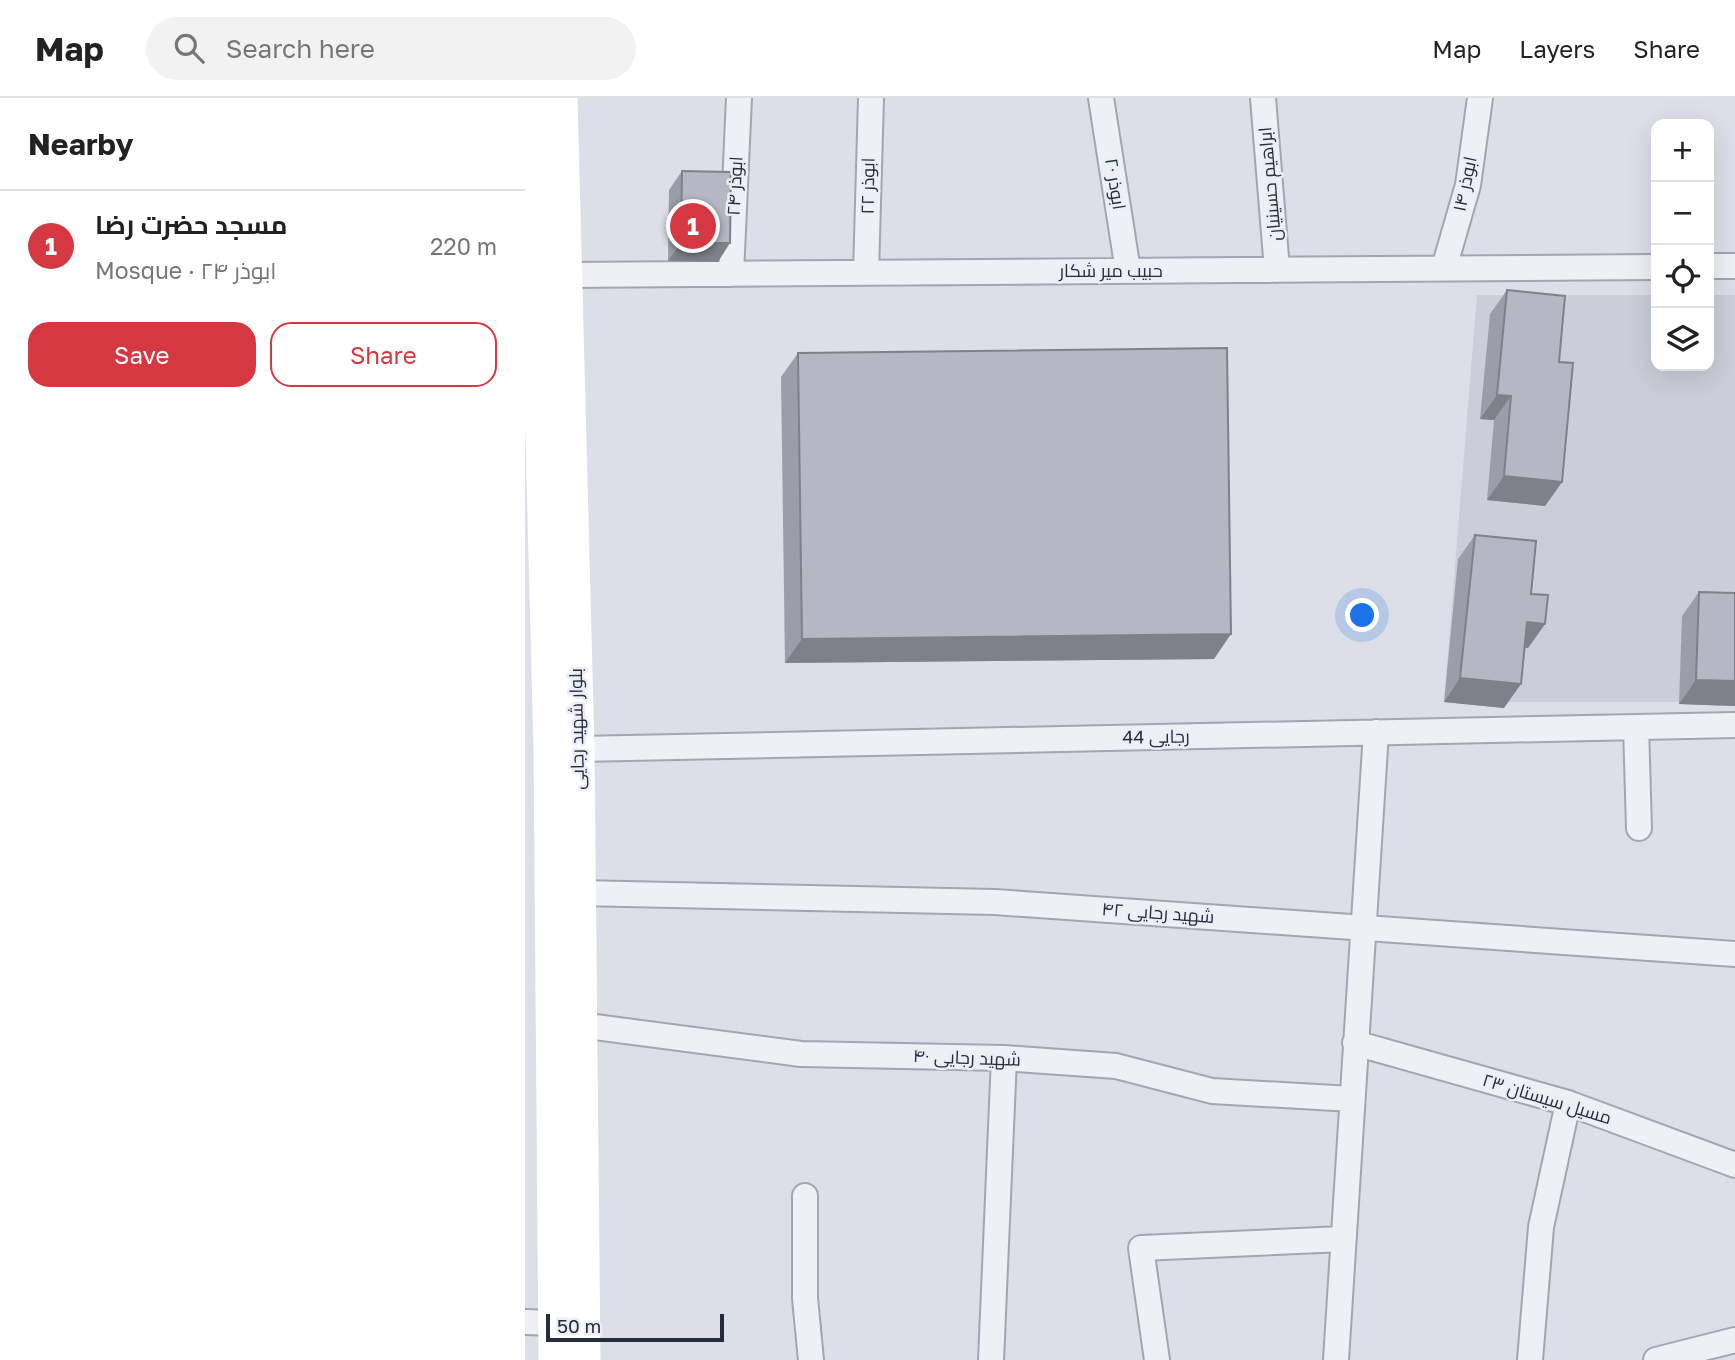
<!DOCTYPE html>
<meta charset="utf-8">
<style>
:root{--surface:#fff;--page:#f2f2f2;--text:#222;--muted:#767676;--line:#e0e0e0;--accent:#d63841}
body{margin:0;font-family:"Golos Text",Cairo,sans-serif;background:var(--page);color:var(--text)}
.controls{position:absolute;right:21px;top:21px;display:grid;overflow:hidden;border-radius:14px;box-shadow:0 7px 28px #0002}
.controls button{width:63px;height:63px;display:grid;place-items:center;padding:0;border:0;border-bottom:2px solid var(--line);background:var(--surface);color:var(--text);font:35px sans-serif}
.scale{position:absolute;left:21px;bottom:18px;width:178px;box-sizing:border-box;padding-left:7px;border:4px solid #252c3e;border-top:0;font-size:19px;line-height:24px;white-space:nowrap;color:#252c3e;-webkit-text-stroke:5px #ebeef5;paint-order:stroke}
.you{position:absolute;left:838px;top:518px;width:24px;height:24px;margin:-18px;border:5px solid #fff;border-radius:50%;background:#1a73e8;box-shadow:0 0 0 10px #1a73e833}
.badge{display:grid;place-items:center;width:46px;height:46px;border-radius:50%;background:var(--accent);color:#fff;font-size:23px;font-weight:700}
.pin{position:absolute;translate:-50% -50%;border:4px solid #fff;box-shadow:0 2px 7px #0006}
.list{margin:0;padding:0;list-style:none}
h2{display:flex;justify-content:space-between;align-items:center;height:91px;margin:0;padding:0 28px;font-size:30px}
h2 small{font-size:23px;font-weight:400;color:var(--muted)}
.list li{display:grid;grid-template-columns:46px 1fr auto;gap:21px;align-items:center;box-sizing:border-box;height:112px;padding:0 28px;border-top:2px solid var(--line)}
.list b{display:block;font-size:26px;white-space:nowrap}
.list p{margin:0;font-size:23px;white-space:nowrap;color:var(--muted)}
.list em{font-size:23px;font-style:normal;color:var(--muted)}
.actions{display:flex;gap:14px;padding:21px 28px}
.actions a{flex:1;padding:16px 0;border:2px solid var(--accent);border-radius:21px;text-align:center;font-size:24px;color:var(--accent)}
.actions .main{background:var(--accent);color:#fff}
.icon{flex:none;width:38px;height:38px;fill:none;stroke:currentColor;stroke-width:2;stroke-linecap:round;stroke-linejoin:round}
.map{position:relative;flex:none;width:1210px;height:1262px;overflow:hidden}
header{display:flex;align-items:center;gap:42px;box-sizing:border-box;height:98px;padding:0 35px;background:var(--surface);border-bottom:2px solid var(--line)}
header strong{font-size:33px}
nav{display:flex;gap:38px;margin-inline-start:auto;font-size:24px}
.search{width:490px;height:63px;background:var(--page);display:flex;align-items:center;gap:18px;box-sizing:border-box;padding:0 24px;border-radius:38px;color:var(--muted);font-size:26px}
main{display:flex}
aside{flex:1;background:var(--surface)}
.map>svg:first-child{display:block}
</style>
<header>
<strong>Map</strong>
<div class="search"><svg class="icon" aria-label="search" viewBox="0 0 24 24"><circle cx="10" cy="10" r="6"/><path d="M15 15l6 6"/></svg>Search here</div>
<nav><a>Map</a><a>Layers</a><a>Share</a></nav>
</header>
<main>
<aside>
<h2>Nearby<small></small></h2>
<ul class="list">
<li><span class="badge">1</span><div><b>مسجد حضرت رضا</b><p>Mosque · ابوذر ۲۴</p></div><em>220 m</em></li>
</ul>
<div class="actions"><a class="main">Save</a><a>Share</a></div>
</aside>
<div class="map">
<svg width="1210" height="1262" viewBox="0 0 1210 1262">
<rect width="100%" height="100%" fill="#dcdfe7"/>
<path fill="#caced9" d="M952 197H1131V268H1184V197H1210V604H919Z"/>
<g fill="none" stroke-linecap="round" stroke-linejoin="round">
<defs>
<path id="street" d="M576 0 603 173
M738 0 752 172
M1184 168H1210
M919 170 943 87 955 0
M341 175 346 0
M206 176 214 0
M41 177 1131 169
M1111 629 1114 730
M53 651 1210 627
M54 795 470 804 1210 856
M55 927 276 956 479 960 591 968 687 993 827 1001
M830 945 1043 1005 1210 1067
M280 1098V1200L286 1262
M0 1224 30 1225
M466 1262 479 960
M632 1262 616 1150 818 1141
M811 1262 851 634
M1005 1262 1016 1129 1043 1005
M1131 1262 1210 1242"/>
</defs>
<use href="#street" stroke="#a1a6b1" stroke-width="28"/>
<use href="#street" stroke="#eff0f5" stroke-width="24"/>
<path stroke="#fff" stroke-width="33" d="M8 0 25 650 30 1262
M36 0 53 651 59 1262"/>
</g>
<path fill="#9a9ea9" d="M157 73 193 164 143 163 144 92Z
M982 192 1034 264 1037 384 1020 408 962 402 969 322 955 321 965 216Z
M273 255 689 561 260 565 256 279Z
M950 437 1006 496 1020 526 1003 550 999 549 979 610 919 604 933 461Z
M1174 494 1210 608 1154 606 1157 518Z"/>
<path fill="#7d8189" d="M156 145H205L193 164 143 163Z
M972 297 986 298 969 322 955 321Z
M979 378 1037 384 1020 408 962 402Z
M1002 524 1020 526 1003 550 985 548Z
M706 536 689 561 260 565 277 541Z
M935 580 996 586 979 610 919 604Z
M1171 582 1210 583V608L1154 606Z"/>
<path fill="#b3b8c4" stroke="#7d8189" stroke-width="2" d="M157 73 206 74 205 145H156Z
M982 192 1040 198 1034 264 1048 265 1037 384 979 378 986 298 972 297Z
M702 250 706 536 277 541 273 255Z
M950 437 1011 443 1006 496 1023 497 1020 526 1002 524 996 586 935 580Z
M1174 494 1210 495V583L1171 582Z"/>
<g text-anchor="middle" stroke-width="5" stroke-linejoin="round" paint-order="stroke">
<g font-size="18" fill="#252c3e" stroke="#ebeef5">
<text transform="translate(590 86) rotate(81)" y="6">ابوذر ۲۰</text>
<text transform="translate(745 86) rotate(-95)" y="6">ابراهیم حسینیان</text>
<text transform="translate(940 86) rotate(-78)" y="6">ابوذر ۱۴</text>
<text transform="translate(210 88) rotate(-87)" y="6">ابوذر ۲۴</text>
<text transform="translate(343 88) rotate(-89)" y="6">ابوذر ۲۲</text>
<text x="586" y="179">حبیب میر شکار</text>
<text transform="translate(52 631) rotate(-91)" y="6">بلوار شهید رجایی</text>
<text transform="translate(631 639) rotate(-1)" y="6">رجایی 44</text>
<text transform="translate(633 815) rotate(4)" y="6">شهید رجایی ۴۲</text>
<text transform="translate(442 960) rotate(2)" y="6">شهید رجایی ۴۰</text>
<text transform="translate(1022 1001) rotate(17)" y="6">مسیل سیستان ۲۳</text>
</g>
</g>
</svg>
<div class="controls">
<button>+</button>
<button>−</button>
<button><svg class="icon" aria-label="locate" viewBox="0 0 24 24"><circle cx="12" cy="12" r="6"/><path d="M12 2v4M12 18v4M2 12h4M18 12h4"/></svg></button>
<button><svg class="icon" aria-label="layers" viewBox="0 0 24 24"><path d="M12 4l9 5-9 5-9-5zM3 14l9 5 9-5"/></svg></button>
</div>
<div class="scale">50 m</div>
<div class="you"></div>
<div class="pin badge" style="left:168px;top:128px">1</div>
</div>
</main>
